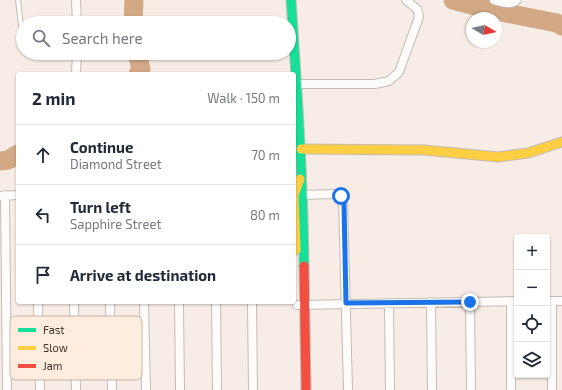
<!DOCTYPE html>
<meta charset="utf-8">
<style>
:root{--surface:#fff;--page:#f6f6f7;--text:#1f2937;--muted:#747a83;--line:#e0e1e3}
body{margin:0;font-family:"Exo 2",sans-serif;background:var(--page);color:var(--text)}
.controls{position:absolute;right:12px;bottom:12px;display:grid;overflow:hidden;border-radius:4px;box-shadow:0 1px 3px #0004}
.controls button{width:36px;height:36px;display:grid;place-items:center;padding:0;border:0;border-bottom:1px solid var(--line);background:var(--surface);color:var(--text);font:20px sans-serif}
.compass{position:absolute;left:466px;top:12px;width:36px;height:36px;border-radius:50%;background:var(--surface);box-shadow:0 1px 3px #0004;rotate:99deg}
.stop{position:absolute;width:12px;height:12px;margin:-9px;border:3px solid #1a73e8;border-radius:50%;background:#fff}
.stop.end{background:#1a73e8;border-color:#fff;box-shadow:0 1px 4px #0008}
.list{margin:0;padding:0;list-style:none}
h2{display:flex;justify-content:space-between;align-items:center;height:52px;margin:0;padding:0 16px;font-size:17px}
h2 small{font-size:13px;font-weight:400;color:var(--muted)}
.list li{display:grid;grid-template-columns:26px 1fr auto;gap:12px;align-items:center;box-sizing:border-box;height:60px;padding:0 16px;border-top:1px solid var(--line)}
.list b{display:block;font-size:15px;white-space:nowrap}
.list p{margin:0;font-size:13px;white-space:nowrap;color:var(--muted)}
.list em{font-size:13px;font-style:normal;color:var(--muted)}
.icon{flex:none;width:22px;height:22px;fill:none;stroke:currentColor;stroke-width:2;stroke-linecap:round;stroke-linejoin:round}
.map{position:relative;flex:none;width:562px;height:390px;overflow:hidden}
.search{position:absolute;background:var(--surface);box-shadow:0 1px 3px #0004;left:16px;top:16px;width:280px;height:44px;display:flex;align-items:center;gap:10px;box-sizing:border-box;padding:0 14px;border-radius:22px;color:var(--muted);font-size:15px}
.panel{position:absolute;background:var(--surface);box-shadow:0 1px 3px #0004;left:16px;top:72px;width:280px;height:232px;border-radius:4px}
.map>svg:first-child{display:block}
</style>
<div class="map">
<svg width="562" height="390" viewBox="0 0 562 390">
<rect width="100%" height="100%" fill="#f7ede6"/>
<g fill="none" stroke-linecap="round" stroke-linejoin="round">
<path stroke="#d2a885" stroke-width="19" d="M453 0 491 10 557 23 562 26
M133 23 134 0
M137 53 141 69 138 74
M0 161 8 160 18 154"/>
<defs>
<path id="lane" d="M18 0 23 42"/>
<path id="street" d="M76 0 77 23
M494 0C502 2 511 6 517 0
M76 74 77 53
M297 84H375L389 81 399 72 419 17 417 9 406 0
M5 195 7 390
M299 195 336 194 341 196 343 200 348 390
M1 196 18 195
M548 301H562
M552 301V390
M38 302 40 390
M74 302 76 390
M110 302 112 390
M144 302 146 390
M179 302 180 390
M216 302 217 390
M252 302 253 390
M431 302 432 390
M470 302 471 390
M511 302V390
M389 303 390 390
M297 305 517 301"/>
<path id="fast" d="M291 0C297 89 303 177 304 266"/>
<path id="slow" d="M301 149 424 150 498 157 528 153 562 142
M296 250 294 195 300 179"/>
<path id="jam" d="M304 266 306 390"/>
</defs>
<use href="#lane" stroke="#c4bbb4" stroke-width="6"/>
<use href="#street" stroke="#c4bbb4" stroke-width="10"/>
<use href="#fast" stroke="#c4bbb4" stroke-width="11"/>
<use href="#slow" stroke="#c4bbb4" stroke-width="11"/>
<use href="#jam" stroke="#c4bbb4" stroke-width="11"/>
<use href="#lane" stroke="#fefcfb" stroke-width="4"/>
<use href="#street" stroke="#fefcfb" stroke-width="8"/>
<use href="#fast" stroke="#16e098" stroke-width="9"/>
<use href="#slow" stroke="#ffcf43" stroke-width="9"/>
<use href="#jam" stroke="#f24e42" stroke-width="9"/>
</g>
<g fill="none" stroke-linecap="round" stroke-linejoin="round">
<path stroke="#1a73e8" stroke-width="5" d="M341 196 344 204 346 303 470 302"/>
</g>
<rect x="10" y="316" width="132" height="64" rx="6" fill="#feecdf" stroke="#c4b4a8" stroke-width="1"/>
<rect x="18" y="328" width="18" height="4" fill="#16e098"/>
<rect x="18" y="346" width="18" height="4" fill="#ffcf43"/>
<rect x="18" y="364" width="18" height="4" fill="#f24e42"/>
<g font-size="11" fill="#3c3128">
<text x="43" y="334">Fast</text>
<text x="43" y="352">Slow</text>
<text x="43" y="370">Jam</text>
</g>
</svg>
<div class="controls">
<button>+</button>
<button>−</button>
<button><svg class="icon" aria-label="locate" viewBox="0 0 24 24"><circle cx="12" cy="12" r="6"/><path d="M12 2v4M12 18v4M2 12h4M18 12h4"/></svg></button>
<button><svg class="icon" aria-label="layers" viewBox="0 0 24 24"><path d="M12 4l9 5-9 5-9-5zM3 14l9 5 9-5"/></svg></button>
</div>
<svg class="compass" viewBox="-18 -18 36 36"><path d="M0-13l5 13h-10z" fill="#e53935"/><path d="M0 13l5-13h-10z" fill="#747a83"/></svg>
<div class="stop" style="left:341px;top:196px"></div>
<div class="stop end" style="left:470px;top:302px"></div>
<div class="search"><svg class="icon" aria-label="search" viewBox="0 0 24 24"><circle cx="10" cy="10" r="6"/><path d="M15 15l6 6"/></svg>Search here</div>
<section class="panel">
<h2>2 min<small>Walk · 150 m</small></h2>
<ul class="list">
<li><svg class="icon" aria-label="ahead" viewBox="0 0 24 24"><path d="M12 20V5M6 11l6-6 6 6"/></svg><div><b>Continue</b><p>Diamond Street</p></div><em>70 m</em></li>
<li><svg class="icon" aria-label="left" viewBox="0 0 24 24"><path d="M17 20v-9H6M10 6l-5 5 5 5"/></svg><div><b>Turn left</b><p>Sapphire Street</p></div><em>80 m</em></li>
<li><svg class="icon" aria-label="arrive" viewBox="0 0 24 24"><path d="M6 21V4h12l-3 4 3 4H6"/></svg><div><b>Arrive at destination</b></div></li>
</ul>
</section>
</div>
